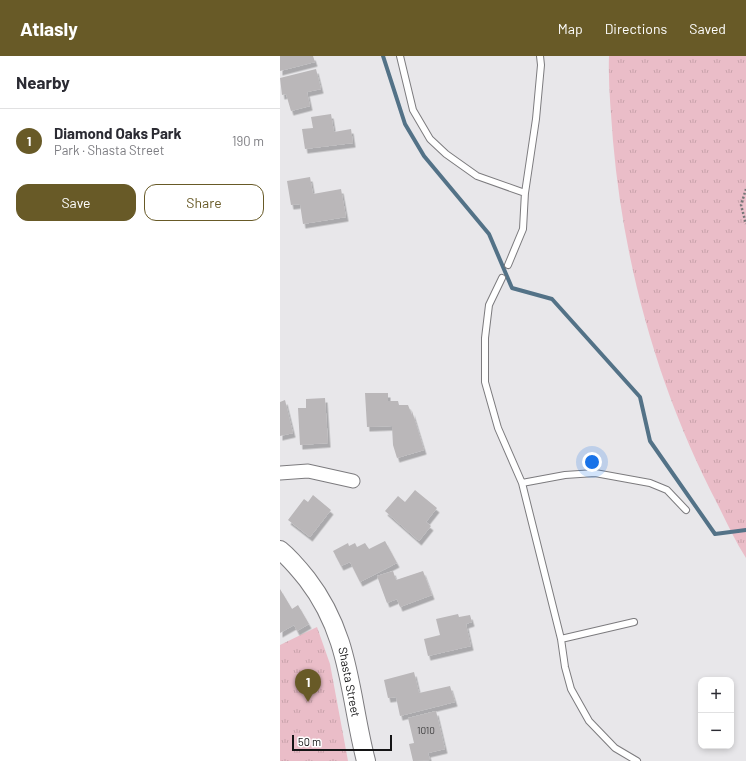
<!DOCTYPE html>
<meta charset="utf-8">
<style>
:root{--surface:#fff;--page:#f2f2f3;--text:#2b2b33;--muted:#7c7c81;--line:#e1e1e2;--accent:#685a27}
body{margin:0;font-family:Barlow,sans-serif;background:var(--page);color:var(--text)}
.controls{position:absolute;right:12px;bottom:12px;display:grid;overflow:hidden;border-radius:8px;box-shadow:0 2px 6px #0003}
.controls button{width:36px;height:36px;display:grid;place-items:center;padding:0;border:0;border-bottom:1px solid var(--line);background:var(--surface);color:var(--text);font:20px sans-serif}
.scale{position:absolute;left:12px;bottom:10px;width:100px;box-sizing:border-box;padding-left:4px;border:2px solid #141415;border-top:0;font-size:11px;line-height:14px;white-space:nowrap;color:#141415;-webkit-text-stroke:3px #fff;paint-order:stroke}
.you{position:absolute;left:312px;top:406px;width:14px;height:14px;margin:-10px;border:3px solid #fff;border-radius:50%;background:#1a73e8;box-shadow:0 0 0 6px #1a73e833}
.badge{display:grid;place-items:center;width:26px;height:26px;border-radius:50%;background:var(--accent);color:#fff;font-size:13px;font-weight:700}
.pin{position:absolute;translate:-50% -33px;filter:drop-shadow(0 1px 2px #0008)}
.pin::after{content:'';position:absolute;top:21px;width:14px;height:12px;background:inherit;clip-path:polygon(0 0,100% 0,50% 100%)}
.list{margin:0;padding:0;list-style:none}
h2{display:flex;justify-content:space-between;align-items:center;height:52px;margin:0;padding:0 16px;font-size:17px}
h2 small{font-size:13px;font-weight:400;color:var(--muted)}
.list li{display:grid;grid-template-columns:26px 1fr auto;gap:12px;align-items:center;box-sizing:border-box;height:64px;padding:0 16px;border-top:1px solid var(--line)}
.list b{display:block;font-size:15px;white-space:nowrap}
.list p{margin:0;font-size:13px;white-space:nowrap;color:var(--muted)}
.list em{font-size:13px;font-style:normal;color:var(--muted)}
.actions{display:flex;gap:8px;padding:12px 16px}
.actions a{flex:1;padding:9px 0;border:1px solid var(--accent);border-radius:12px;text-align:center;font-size:14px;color:var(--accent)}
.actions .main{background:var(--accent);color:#fff}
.map{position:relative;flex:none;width:466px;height:705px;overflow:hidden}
header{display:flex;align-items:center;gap:24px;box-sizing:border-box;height:56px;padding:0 20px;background:var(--accent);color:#fff}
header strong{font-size:19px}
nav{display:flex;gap:22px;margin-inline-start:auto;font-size:14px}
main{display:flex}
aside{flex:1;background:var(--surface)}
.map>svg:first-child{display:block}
</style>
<header>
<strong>Atlasly</strong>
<nav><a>Map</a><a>Directions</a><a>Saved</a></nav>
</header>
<main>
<aside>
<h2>Nearby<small></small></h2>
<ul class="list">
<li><span class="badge">1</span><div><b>Diamond Oaks Park</b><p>Park · Shasta Street</p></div><em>190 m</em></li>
</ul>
<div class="actions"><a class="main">Save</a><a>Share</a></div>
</aside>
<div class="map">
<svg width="466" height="705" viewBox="0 0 466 705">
<defs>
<pattern id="grass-tufts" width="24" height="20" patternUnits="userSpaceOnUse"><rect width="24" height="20" fill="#eabdc8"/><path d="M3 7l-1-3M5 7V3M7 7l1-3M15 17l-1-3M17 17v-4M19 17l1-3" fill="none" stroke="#c8a2ab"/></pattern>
<filter id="shadow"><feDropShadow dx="2.5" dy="4.5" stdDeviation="0" flood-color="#0004"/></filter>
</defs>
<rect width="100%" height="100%" fill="#e8e7ea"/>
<path fill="url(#grass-tufts)" d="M329 0H466V502C455 485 447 467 438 449 379 336 344 211 333 85 331 56 328 28 329 0Z
M37 571 50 608 68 705H0V589Z"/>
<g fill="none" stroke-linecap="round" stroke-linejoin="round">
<path stroke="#537287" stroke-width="4" d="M103 0 125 68 144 100 209 178 232 232 272 243 360 341 370 385 435 478 466 474"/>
</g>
<path fill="#bab7b9" filter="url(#shadow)" d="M0 0H33L35 6 0 15Z
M36 13 41 33 27 36 30 50 11 55 6 38 2 39 0 22Z
M51 58 54 76 71 73 73 87 25 93 22 73 33 72 31 61Z
M30 121 33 138 61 133 66 161 23 168 20 148 11 149 7 125Z
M85 337H108V345H118L119 349H128L132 359V355L144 394 117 402 113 389 112 370 87 371Z
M45 342 48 387 20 389 18 352H26V343Z
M5 344 13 377 0 380V346Z
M135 434 157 452 146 466 151 470 139 485 105 455 118 440 125 446Z
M33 439 51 454 30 481 8 464 24 443 28 446Z
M105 485 117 507 80 526 70 506 61 510 53 495 68 487 69 490 75 487 77 491 85 487 89 493Z
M113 515 116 524 143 515 152 539 120 551 117 543 107 547 97 520Z
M0 533 12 553 18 549 29 568 17 575 14 569 0 577Z
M178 558 179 561 190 559 192 566 186 568 191 590 148 600 144 583 160 579 156 563Z
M134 616 139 637 170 630 175 646 120 660 116 641 108 642 104 624Z
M156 655 165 693 148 697 150 704 133 705 129 688 134 687 128 662Z"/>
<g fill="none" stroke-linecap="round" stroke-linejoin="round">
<defs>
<path id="lane" d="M120 0 133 54 150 83 166 98 197 120 245 137 256 63 261 9 260 0
M228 209 243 173 245 136
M222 222 209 249 205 282V326L218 372 242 427 281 583 285 611 291 633 309 665 335 692 357 705
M242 427 285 419 315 417 370 427 387 434 406 454
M281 583 354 566"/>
<path id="street" d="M0 417 28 415 73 425"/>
<path id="secondary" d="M0 494C10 502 19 513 27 523 71 580 69 639 86 705"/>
</defs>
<use href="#lane" stroke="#7c7b7e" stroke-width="8"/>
<use href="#street" stroke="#7c7b7e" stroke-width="15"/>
<use href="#secondary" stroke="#7c7b7e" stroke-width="20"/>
<path stroke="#777678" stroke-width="2.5" stroke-dasharray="2 2" stroke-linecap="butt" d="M466 133 461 149 466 168"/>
<use href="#lane" stroke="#fff" stroke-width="6"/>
<use href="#street" stroke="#fff" stroke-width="13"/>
<use href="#secondary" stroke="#fff" stroke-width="18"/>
</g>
<g text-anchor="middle" stroke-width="3" stroke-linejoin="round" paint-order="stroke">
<g font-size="10" fill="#3e3d3e">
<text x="146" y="678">1010</text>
</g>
<g font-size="12" fill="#141415" stroke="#fff">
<text transform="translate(69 626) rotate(79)" y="4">Shasta Street</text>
</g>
</g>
</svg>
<div class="controls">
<button>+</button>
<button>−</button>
</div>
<div class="scale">50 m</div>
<div class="you"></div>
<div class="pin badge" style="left:28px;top:646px">1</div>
</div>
</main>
